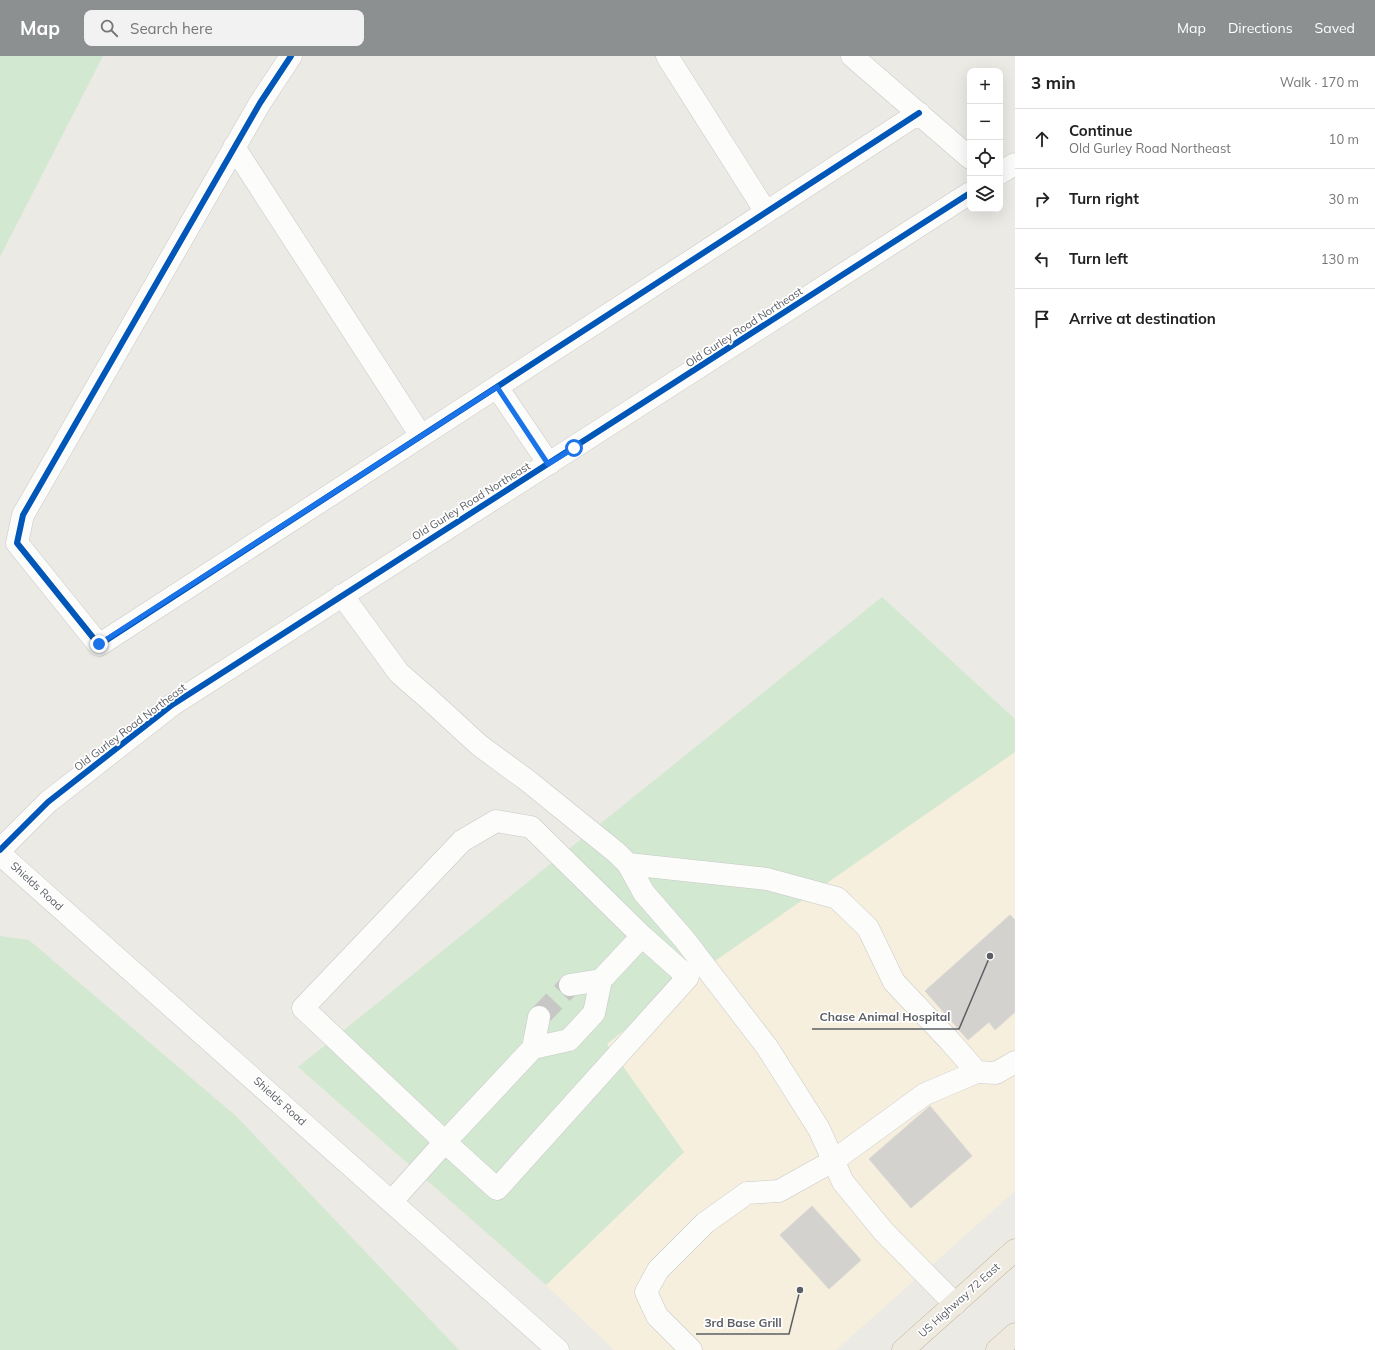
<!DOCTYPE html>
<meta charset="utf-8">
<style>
:root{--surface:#fff;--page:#f2f2f2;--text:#222;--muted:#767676;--line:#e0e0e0;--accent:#8d9091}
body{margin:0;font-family:Mulish,sans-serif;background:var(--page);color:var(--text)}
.controls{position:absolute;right:12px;top:12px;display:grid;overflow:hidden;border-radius:8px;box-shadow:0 4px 16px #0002}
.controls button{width:36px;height:36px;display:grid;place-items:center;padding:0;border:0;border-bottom:1px solid var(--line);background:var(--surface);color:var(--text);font:20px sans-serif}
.stop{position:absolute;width:12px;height:12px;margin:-9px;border:3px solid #1a73e8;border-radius:50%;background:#fff}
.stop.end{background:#1a73e8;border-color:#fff;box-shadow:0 1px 4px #0008}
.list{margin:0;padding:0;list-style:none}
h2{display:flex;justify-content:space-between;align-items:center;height:52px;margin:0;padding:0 16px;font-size:17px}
h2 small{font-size:13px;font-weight:400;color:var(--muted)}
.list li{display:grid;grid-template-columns:26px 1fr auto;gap:12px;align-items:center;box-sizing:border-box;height:60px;padding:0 16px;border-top:1px solid var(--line)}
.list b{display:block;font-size:15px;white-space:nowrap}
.list p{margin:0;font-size:13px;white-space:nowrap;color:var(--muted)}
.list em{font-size:13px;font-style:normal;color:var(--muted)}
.icon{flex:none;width:22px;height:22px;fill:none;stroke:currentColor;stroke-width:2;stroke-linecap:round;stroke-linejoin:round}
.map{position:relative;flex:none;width:1015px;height:1294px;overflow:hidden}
header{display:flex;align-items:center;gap:24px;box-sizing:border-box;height:56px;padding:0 20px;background:var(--accent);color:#fff}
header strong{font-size:19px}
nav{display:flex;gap:22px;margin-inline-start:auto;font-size:14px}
.search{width:280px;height:36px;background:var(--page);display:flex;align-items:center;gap:10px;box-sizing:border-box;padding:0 14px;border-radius:8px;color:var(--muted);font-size:15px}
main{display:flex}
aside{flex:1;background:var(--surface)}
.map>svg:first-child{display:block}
</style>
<header>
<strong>Map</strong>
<div class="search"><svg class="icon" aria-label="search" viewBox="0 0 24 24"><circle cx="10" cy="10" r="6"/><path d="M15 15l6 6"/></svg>Search here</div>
<nav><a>Map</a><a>Directions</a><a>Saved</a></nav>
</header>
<main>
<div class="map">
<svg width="1015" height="1294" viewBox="0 0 1015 1294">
<rect width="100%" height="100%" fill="#ebeae5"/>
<path fill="#f6efdd" d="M1015 696V1135L836 1294H614L546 1229 684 1096 607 988 682 928Z"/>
<path fill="#d3e8d0" d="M0 0H103L0 201Z
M882 541 1015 663V696L682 928 607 988 684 1096 546 1229 298 1011Z
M0 880 29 884 236 1060 459 1294H0Z"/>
<path fill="#d3d2cf" stroke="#dad8d4" d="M1010 859 1015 864V956L995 974 989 966 968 984 925 935Z
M930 1050 972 1100 911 1152 869 1103Z
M812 1150 861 1204 829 1233 780 1179Z"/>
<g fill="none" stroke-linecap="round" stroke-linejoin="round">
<path stroke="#c7c7c5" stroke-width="22" stroke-dasharray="22 11" stroke-linecap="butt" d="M539 961 570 929"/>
<defs>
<path id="minor" d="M291 0 260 47 23 459 17 487 99 589 919 57
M667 0 766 156
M852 0 970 102
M234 91 421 380
M1000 117 1015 108
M497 331 549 408
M342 539 399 617 430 644 479 689 528 725 617 797 628 808 644 837 684 883 767 991 819 1073 843 1126 884 1176 955 1248
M0 794 48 746 172 649 970 137
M0 798 558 1294
M628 808 767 823 837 842 868 872 894 926 948 983 977 1016 996 1017 1015 1006
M570 929 601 924 642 880
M533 992 569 984 594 957 601 924
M392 1145 445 1086 303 952 462 785 496 765 531 771 642 880 688 921 497 1133 445 1086 533 992 539 961
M691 1294 657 1260 646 1236 658 1214 705 1167 747 1137 779 1135 833 1105 925 1038 977 1016"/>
<path id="highway" d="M903 1294 1015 1194
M997 1294 1015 1278"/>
</defs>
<use href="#minor" stroke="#c8c8c8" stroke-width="23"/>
<use href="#highway" stroke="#c3b192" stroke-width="23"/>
<use href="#minor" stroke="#fcfcfb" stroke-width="22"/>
<use href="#highway" stroke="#efeae0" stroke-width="22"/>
<defs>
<path id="cycleway" d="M291 0 260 47 23 459 17 487 99 589 919 57
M0 794 48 746 172 649 970 137"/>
</defs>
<use href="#cycleway" stroke="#fff" stroke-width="8"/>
<use href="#cycleway" stroke="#0057b8" stroke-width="6"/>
</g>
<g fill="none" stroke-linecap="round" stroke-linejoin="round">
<path stroke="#1a73e8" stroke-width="5" d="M99 588 497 331 548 408 574 392"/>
</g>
<g text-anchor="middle" stroke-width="3.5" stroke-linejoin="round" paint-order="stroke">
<g font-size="11" fill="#5b5f64" stroke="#fff">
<text transform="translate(744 271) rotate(-33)" y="4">Old Gurley Road Northeast</text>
<text transform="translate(471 445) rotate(-32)" y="4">Old Gurley Road Northeast</text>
<text transform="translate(130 671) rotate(-37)" y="4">Old Gurley Road Northeast</text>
<text transform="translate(37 830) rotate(42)" y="4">Shields Road</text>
<text transform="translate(280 1045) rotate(42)" y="4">Shields Road</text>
<text transform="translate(959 1244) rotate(-42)" y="4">US Highway 72 East</text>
</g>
</g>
<path fill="none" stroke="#5b5f64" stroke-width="1.5" d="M990 900L959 973H812M800 1234L789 1278H696"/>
<g fill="#5b5f64" stroke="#fff" stroke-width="1.5">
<circle cx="990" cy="900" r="4"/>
<circle cx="800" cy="1234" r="4"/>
</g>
<g font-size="12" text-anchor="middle" font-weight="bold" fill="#5b5f64" stroke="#fff" stroke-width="3.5" stroke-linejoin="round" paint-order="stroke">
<text x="885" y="965">Chase Animal Hospital</text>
<text x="743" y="1271">3rd Base Grill</text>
</g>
</svg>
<div class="controls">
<button>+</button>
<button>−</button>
<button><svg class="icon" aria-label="locate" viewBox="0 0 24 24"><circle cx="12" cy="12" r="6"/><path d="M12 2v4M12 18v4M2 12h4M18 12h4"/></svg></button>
<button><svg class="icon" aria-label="layers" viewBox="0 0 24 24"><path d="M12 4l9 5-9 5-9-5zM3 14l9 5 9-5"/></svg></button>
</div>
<div class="stop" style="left:574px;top:392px"></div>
<div class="stop end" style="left:99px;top:588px"></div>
</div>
<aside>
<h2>3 min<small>Walk · 170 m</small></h2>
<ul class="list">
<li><svg class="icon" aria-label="ahead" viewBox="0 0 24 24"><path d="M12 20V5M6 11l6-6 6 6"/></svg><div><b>Continue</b><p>Old Gurley Road Northeast</p></div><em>10 m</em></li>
<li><svg class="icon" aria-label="right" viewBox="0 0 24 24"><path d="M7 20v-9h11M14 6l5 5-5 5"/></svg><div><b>Turn right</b></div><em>30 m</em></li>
<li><svg class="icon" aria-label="left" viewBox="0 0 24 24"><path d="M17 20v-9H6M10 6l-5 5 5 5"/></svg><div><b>Turn left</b></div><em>130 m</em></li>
<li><svg class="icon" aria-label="arrive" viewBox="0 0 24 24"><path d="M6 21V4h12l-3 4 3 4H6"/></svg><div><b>Arrive at destination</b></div></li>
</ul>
</aside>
</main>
